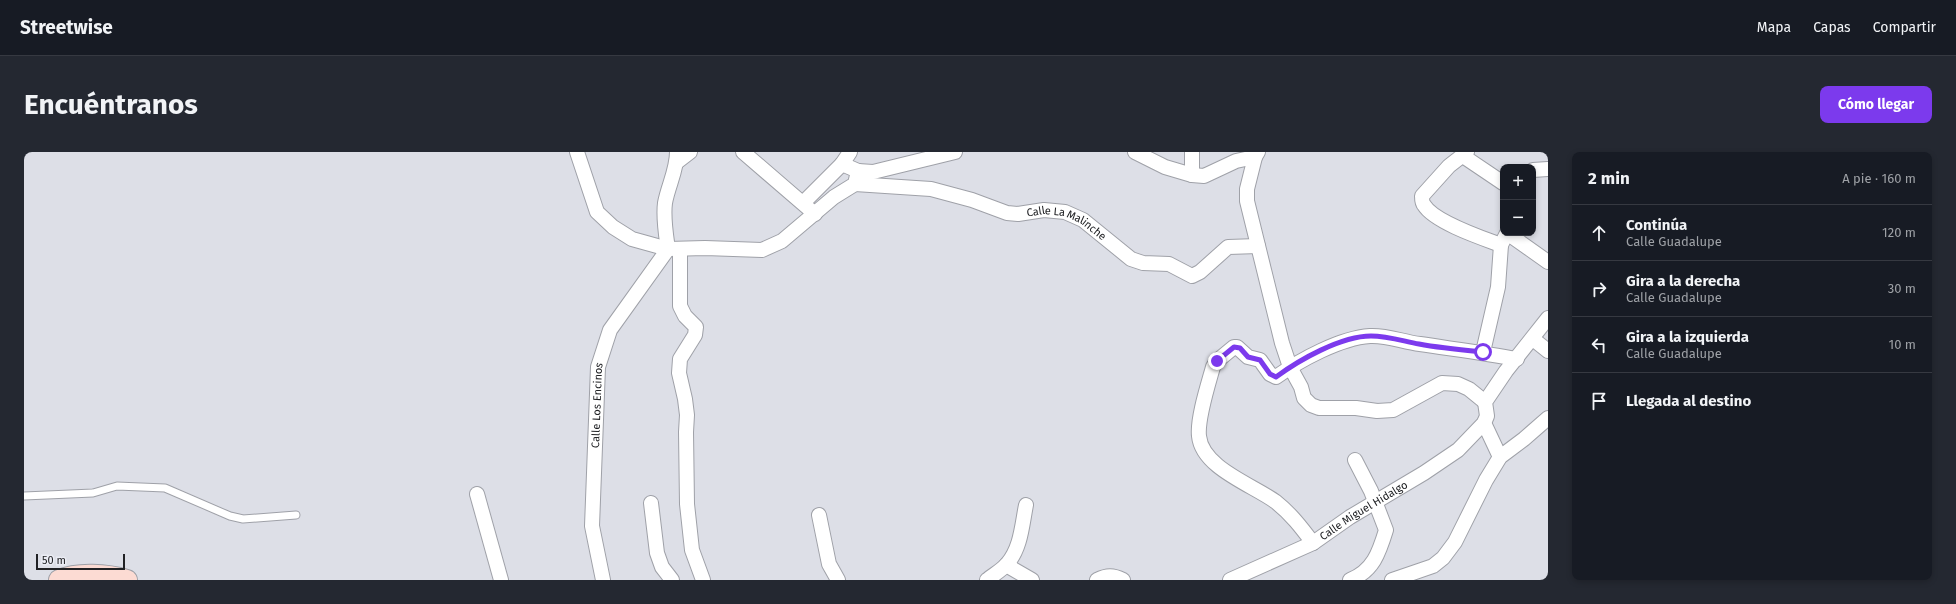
<!DOCTYPE html>
<html lang="es">
<meta charset="utf-8">
<style>
:root{--surface:#171b24;--page:#242831;--text:#f1f3f6;--muted:#9ea1a6;--line:#363941;--accent:#7c3aed}
body{margin:0;font-family:"Fira Sans",sans-serif;background:var(--page);color:var(--text)}
.controls{position:absolute;right:12px;top:12px;display:grid;overflow:hidden;border-radius:8px;box-shadow:0 2px 6px #0003}
.controls button{width:36px;height:36px;display:grid;place-items:center;padding:0;border:0;border-bottom:1px solid var(--line);background:var(--surface);color:var(--text);font:20px sans-serif}
.scale{position:absolute;left:12px;bottom:10px;width:89px;box-sizing:border-box;padding-left:4px;border:2px solid #212225;border-top:0;font-size:11px;line-height:14px;white-space:nowrap;color:#212225;-webkit-text-stroke:3px #eaecf4;paint-order:stroke}
.stop{position:absolute;width:12px;height:12px;margin:-9px;border:3px solid #7c3aed;border-radius:50%;background:#fff}
.stop.end{background:#7c3aed;border-color:#fff;box-shadow:0 1px 4px #0008}
.list{margin:0;padding:0;list-style:none}
h2{display:flex;justify-content:space-between;align-items:center;height:52px;margin:0;padding:0 16px;font-size:17px}
h2 small{font-size:13px;font-weight:400;color:var(--muted)}
.list li{display:grid;grid-template-columns:26px 1fr auto;gap:12px;align-items:center;box-sizing:border-box;height:56px;padding:0 16px;border-top:1px solid var(--line)}
.list b{display:block;font-size:15px;white-space:nowrap}
.list p{margin:0;font-size:13px;white-space:nowrap;color:var(--muted)}
.list em{font-size:13px;font-style:normal;color:var(--muted)}
.icon{flex:none;width:22px;height:22px;fill:none;stroke:currentColor;stroke-width:2;stroke-linecap:round;stroke-linejoin:round}
.map{position:relative;flex:none;width:1524px;height:428px;overflow:hidden;border-radius:8px}
header{display:flex;align-items:center;gap:24px;box-sizing:border-box;height:56px;padding:0 20px;background:var(--surface);border-bottom:1px solid var(--line)}
header strong{font-size:19px}
nav{display:flex;gap:22px;margin-inline-start:auto;font-size:14px}
.intro{display:flex;align-items:center;justify-content:space-between;box-sizing:border-box;height:96px;padding:0 24px}
h1{margin:0;font-size:28px}
.button{padding:10px 18px;border-radius:8px;background:var(--accent);color:#fff;font-size:14px;font-weight:700}
main{display:flex;gap:24px;padding:0 24px}
aside{flex:1;background:var(--surface);border-radius:8px;box-shadow:0 2px 6px #0003}
.map>svg:first-child{display:block}
</style>
<header>
<strong>Streetwise</strong>
<nav><a>Mapa</a><a>Capas</a><a>Compartir</a></nav>
</header>
<div class="intro"><h1>Encuéntranos</h1><a class="button">Cómo llegar</a></div>
<main>
<div class="map">
<svg width="1524" height="428" viewBox="0 0 1524 428">
<rect width="100%" height="100%" fill="#dddfe7"/>
<g fill="none" stroke-linecap="round" stroke-linejoin="round">
<defs>
<path id="lane" d="M0 344 69 341 93 334 141 336 206 364 219 367 272 363"/>
<g id="street">
<path d="M553 0 573 60 589 75 608 87 644 97 681 96 738 98 758 89 810 45 831 32 834 19 818 12 826 0"/>
<path d="M719 0 791 62"/>
<path d="M1111 0 1141 15 1168 23 1180 24 1212 9 1231 5 1234 0"/>
<path d="M1443 0 1425 14 1398 44C1398 47 1398 51 1400 53 1410 70 1458 86 1477 93L1483 81 1524 110"/>
<path d="M1439 4 1479 31"/>
<path d="M1231 5 1223 37V49L1258 191 1266 215 1277 235 1280 246 1287 253 1295 256H1332L1353 259 1369 258 1418 231 1434 232 1445 237 1461 250"/>
<path d="M653 10 666 0"/>
<path d="M1509 18 1524 17"/>
<path d="M834 19 849 20 931 0"/>
<path d="M1168 23V0"/>
<path id="s1" d="M831 32 907 37 948 48 983 61 994 62 1020 58 1041 60 1059 68 1107 107 1119 111 1145 112 1168 124 1176 120 1204 95 1234 94"/>
<path d="M780 50 818 12"/>
<path d="M644 97C642 83 639 66 641 51 644 34 653 18 653 0"/>
<path d="M656 98V154L661 164 672 175 671 183 656 207 655 221 661 247 663 263 662 280 663 352 668 398 679 428"/>
<path d="M1509 187 1524 199"/>
<path d="M1459 200 1474 135 1477 93"/>
<path d="M1460 271 1476 305"/>
<path d="M453 342 477 428"/>
<path d="M627 351 633 401 638 415 648 428"/>
<path d="M795 363 805 412 814 428"/>
<path d="M1289 391C1277 375 1267 362 1252 350 1229 333 1178 316 1175 284 1173 267 1184 233 1189 215L1193 209 1210 195H1213L1224 205 1236 208 1246 222 1252 225C1276 208 1316 186 1346 184 1363 183 1379 190 1396 192 1429 197 1461 201 1493 207"/>
<path d="M982 413 1008 428"/>
<path id="s2" d="M579 428 568 374 574 215 586 178 644 97"/>
<path d="M963 428C969 423 978 418 983 412 997 396 998 373 1002 353"/>
<path d="M1073 428C1083 423 1089 423 1099 428"/>
<path id="s3" d="M1206 428 1289 391 1326 365 1400 321 1434 298 1460 271 1463 264 1461 250 1482 219 1524 166"/>
<path d="M1326 428C1349 419 1355 401 1362 378L1347 339 1331 308"/>
<path d="M1368 428 1409 414 1419 406 1431 390 1462 328 1476 305 1500 287 1524 266"/>
</g>
<path id="secondary" d="M35 428C54 420 83 422 103 428"/>
</defs>
<use href="#lane" stroke="#9fa1a8" stroke-width="9"/>
<use href="#street" stroke="#9fa1a8" stroke-width="16"/>
<use href="#secondary" stroke="#9fa1a8" stroke-width="22"/>
<use href="#lane" stroke="#fff" stroke-width="7"/>
<use href="#street" stroke="#fff" stroke-width="14"/>
<use href="#secondary" stroke="#fcdbd3" stroke-width="20"/>
</g>
<g fill="none" stroke-linecap="round" stroke-linejoin="round">
<path stroke="#7c3aed" stroke-width="5" d="M1193 209 1210 195 1216 196 1224 205 1236 208 1246 222 1252 225C1275 208 1317 184 1347 184 1363 184 1379 189 1395 192 1416 196 1438 198 1459 200"/>
</g>
<g text-anchor="middle" stroke-width="4" stroke-linejoin="round" paint-order="stroke">
<g font-size="11" fill="#212225" stroke="#eaecf4">
<text dy="4" stroke="none"><textPath href="#s1" startOffset="219">Calle La Malinche</textPath></text>
<text dy="4" stroke="none"><textPath href="#s2" startOffset="176">Calle Los Encinos</textPath></text>
<text dy="4" stroke="none"><textPath href="#s3" startOffset="151">Calle Miguel Hidalgo</textPath></text>
</g>
</g>
</svg>
<div class="controls">
<button>+</button>
<button>−</button>
</div>
<div class="scale">50 m</div>
<div class="stop" style="left:1459px;top:200px"></div>
<div class="stop end" style="left:1193px;top:209px"></div>
</div>
<aside>
<h2>2 min<small>A pie · 160 m</small></h2>
<ul class="list">
<li><svg class="icon" aria-label="ahead" viewBox="0 0 24 24"><path d="M12 20V5M6 11l6-6 6 6"/></svg><div><b>Continúa</b><p>Calle Guadalupe</p></div><em>120 m</em></li>
<li><svg class="icon" aria-label="right" viewBox="0 0 24 24"><path d="M7 20v-9h11M14 6l5 5-5 5"/></svg><div><b>Gira a la derecha</b><p>Calle Guadalupe</p></div><em>30 m</em></li>
<li><svg class="icon" aria-label="left" viewBox="0 0 24 24"><path d="M17 20v-9H6M10 6l-5 5 5 5"/></svg><div><b>Gira a la izquierda</b><p>Calle Guadalupe</p></div><em>10 m</em></li>
<li><svg class="icon" aria-label="arrive" viewBox="0 0 24 24"><path d="M6 21V4h12l-3 4 3 4H6"/></svg><div><b>Llegada al destino</b></div></li>
</ul>
</aside>
</main>
